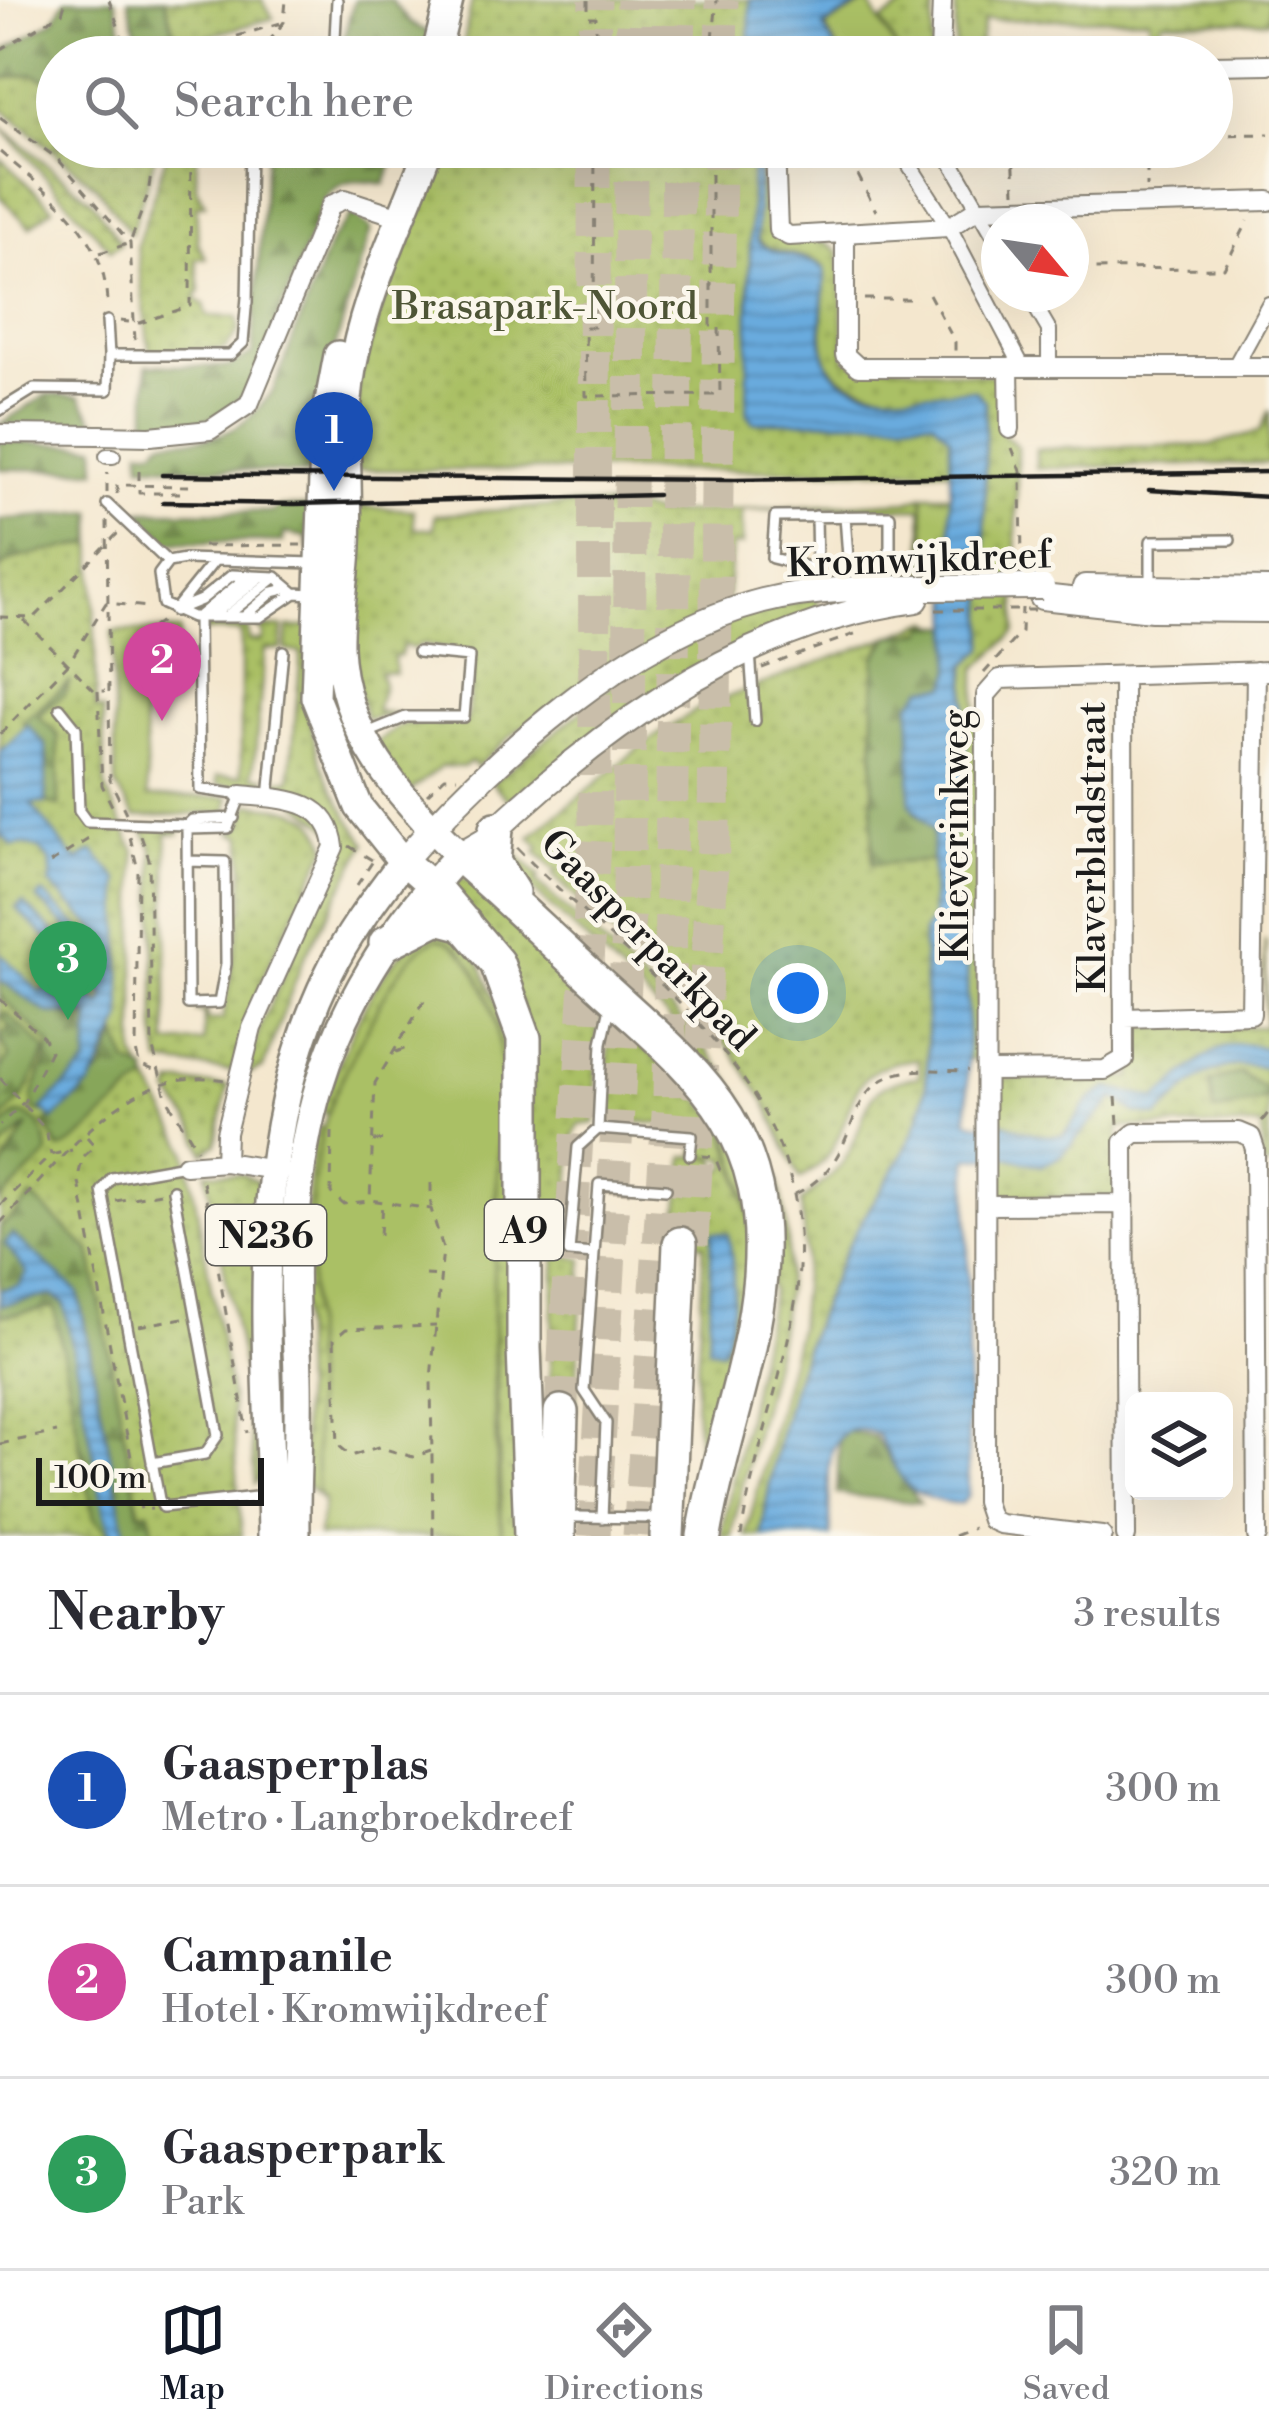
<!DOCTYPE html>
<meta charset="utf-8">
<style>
:root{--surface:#fff;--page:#f2f2f3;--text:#2b2b33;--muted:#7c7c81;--line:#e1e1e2;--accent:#111827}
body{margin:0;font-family:"Libre Bodoni",serif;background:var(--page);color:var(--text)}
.controls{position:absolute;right:36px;bottom:36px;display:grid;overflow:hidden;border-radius:18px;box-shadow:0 12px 48px #0002}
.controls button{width:108px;height:108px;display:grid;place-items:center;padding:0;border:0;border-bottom:3px solid var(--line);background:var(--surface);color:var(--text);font:60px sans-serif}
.compass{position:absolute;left:981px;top:204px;width:108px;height:108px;border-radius:50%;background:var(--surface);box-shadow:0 12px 48px #0002;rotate:119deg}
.scale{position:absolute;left:36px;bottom:30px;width:228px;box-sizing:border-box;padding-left:12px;border:6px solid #1c1c1c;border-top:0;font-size:33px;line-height:42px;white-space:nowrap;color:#1c1c1c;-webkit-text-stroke:9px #fbf7ec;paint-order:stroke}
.you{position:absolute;left:798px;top:993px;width:42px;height:42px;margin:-30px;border:9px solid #fff;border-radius:50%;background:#1a73e8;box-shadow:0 0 0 18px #1a73e833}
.badge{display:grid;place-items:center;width:78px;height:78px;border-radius:50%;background:var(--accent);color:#fff;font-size:39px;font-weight:700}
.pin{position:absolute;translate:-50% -99px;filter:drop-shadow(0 3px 6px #0008)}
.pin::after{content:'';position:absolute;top:63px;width:42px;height:36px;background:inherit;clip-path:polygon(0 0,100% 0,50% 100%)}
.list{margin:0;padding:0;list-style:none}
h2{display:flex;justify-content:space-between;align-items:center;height:156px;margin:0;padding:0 48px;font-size:51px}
h2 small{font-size:39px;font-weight:400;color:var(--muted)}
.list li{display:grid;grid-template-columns:78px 1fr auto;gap:36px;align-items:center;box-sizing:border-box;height:192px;padding:0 48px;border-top:3px solid var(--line)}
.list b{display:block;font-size:45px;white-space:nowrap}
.list p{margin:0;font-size:39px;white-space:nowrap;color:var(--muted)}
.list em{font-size:39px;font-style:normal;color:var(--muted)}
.icon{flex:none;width:66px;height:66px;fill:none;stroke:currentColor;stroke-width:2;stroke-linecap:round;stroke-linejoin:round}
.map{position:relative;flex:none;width:1269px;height:1536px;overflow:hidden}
.search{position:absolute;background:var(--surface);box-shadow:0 12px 48px #0002;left:36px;right:36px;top:36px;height:132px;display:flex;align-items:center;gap:30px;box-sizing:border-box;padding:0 42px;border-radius:66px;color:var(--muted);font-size:45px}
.sheet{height:732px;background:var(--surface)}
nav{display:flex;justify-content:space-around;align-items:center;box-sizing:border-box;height:168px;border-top:3px solid var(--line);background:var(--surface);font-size:33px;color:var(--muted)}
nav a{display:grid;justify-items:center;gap:6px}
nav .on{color:var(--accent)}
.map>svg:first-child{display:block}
</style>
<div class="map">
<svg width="1269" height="1536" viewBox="0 0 1269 1536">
<defs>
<pattern id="grass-dots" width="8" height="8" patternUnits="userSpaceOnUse" patternTransform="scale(3)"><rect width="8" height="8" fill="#aac065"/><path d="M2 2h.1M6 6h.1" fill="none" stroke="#92a457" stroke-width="1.8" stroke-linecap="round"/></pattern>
<pattern id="forest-firs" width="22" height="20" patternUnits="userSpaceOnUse" patternTransform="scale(3)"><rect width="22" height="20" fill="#87a65a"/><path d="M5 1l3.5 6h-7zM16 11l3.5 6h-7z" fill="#6e864a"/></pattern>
<pattern id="wetland-marsh" width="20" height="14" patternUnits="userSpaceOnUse" patternTransform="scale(3)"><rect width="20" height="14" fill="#aac065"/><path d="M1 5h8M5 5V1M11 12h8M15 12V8" fill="none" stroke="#92a457"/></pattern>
<pattern id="water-rules" width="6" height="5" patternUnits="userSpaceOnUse" patternTransform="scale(3)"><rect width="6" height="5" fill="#69abde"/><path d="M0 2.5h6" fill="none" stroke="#568ab3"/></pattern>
</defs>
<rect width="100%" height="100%" fill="#fbf7ec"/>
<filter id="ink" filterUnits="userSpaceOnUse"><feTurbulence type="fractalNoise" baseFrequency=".00833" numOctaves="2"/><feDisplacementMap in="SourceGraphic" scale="24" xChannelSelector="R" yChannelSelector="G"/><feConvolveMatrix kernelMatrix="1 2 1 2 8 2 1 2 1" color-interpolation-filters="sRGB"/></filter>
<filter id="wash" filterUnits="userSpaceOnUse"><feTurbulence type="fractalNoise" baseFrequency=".004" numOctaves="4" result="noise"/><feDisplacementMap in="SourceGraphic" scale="48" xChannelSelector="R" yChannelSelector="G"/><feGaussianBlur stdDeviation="2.7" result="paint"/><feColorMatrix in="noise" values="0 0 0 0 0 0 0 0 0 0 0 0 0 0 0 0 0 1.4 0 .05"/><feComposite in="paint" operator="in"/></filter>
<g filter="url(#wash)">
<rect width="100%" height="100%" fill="#f4e7ce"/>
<path fill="url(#grass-dots)" stroke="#636e40" stroke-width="3" fill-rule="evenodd" d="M165 0H262L273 18 177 45Z
M472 0H755L754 57H461Z
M915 0H934L932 49 926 57H901L882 21Z
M956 0H1269V21H1161L1158 50 1152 51 1149 18 984 20 979 49 960 50 955 45Z
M33 74 57 84V147H158L131 234 97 187 0 107V79Z
M0 126 92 201 121 243 111 250Z
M169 147H197L196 186 205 204 196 206 198 243 206 258 196 259 200 291 195 299 204 304 207 316 237 317 239 331 225 349 149 351 137 246Z
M434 147H752L747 413 754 422 933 420 950 437 951 470H354L358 379Z
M759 147 767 228 772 234 824 242 839 252 845 360 994 376 1001 388 1002 434 1017 446 1016 632 976 669 979 1058 967 1060V924L953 907 950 849 951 832 966 810V665L985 648V401C945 397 833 402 825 353 820 327 825 295 825 268 807 250 778 259 757 239Z
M0 158 53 208 30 227 0 197Z
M1269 410V463L1036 468V449L1212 445 1260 431Z
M923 495 926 564 936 584 924 583 922 508 742 510V545H732L726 609 519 729 476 767 471 761 463 767 442 766 409 792 375 743 402 724 467 722 474 653 420 644 415 649 403 645 400 656H394L395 673 379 672 383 685 376 711 400 714 366 719 351 656 354 506 413 510 414 529H434L435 515C493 513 605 494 657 514L908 501Z
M93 512 96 710H103L105 787 135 852V1056L186 1149 231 1398 242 1536H0V520Z
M816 596 821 613 757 639 514 806 492 783 620 680 710 625Z
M930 621 936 625H927L924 632 885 641 875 657 873 863 933 861 932 918 923 933C923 980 933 1065 922 1108 908 1159 872 1200 848 1246 805 1329 772 1443 762 1536H746L798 1328 805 1254 801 1202C817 1187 837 1174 848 1154 870 1115 859 1081 919 1077V1059C847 1065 858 1099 834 1146 827 1161 813 1170 800 1179L766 1103 730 1048 553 875 556 871 536 852 540 847 530 837 645 743 701 707Z
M204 626H248L249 641H263V631L255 628 283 627 281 650 265 649 253 776 265 778 260 789 217 784V776H241V632L205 631Z
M288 627H311C302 722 311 764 366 843L303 960 263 1068 246 1074 260 1027 341 848 339 835 277 787V779L290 780 301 653 286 650Z
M250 804C285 808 319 807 327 848L266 970 232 1071 161 1063 156 1032 153 849 142 827H179V834L167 833V1044L204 1042V1013L195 1011H206L207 1020 223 1019 240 922 237 915 243 909V836L232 833 242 825Z
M504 831 516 854 539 876 536 881C657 997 809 1103 785 1294 775 1375 746 1455 732 1536H722L723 1528 772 1291 711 1069 675 1024 512 870Z
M460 877 474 882 598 1001 595 1123 579 1125 574 1136 565 1256 583 1259 575 1412 546 1411 544 1536H537L529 1322 530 1038 510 977 448 897 450 884ZM536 1252 556 1254 548 1409 537 1408Z
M445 922 479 961 510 1036 519 1536H502L493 1282 502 1071 328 1114 319 1110C348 1045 375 951 445 922Z
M1265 940 1269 1166H1262V1126L1119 1127 1117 1197 996 1198 1000 1079 1132 1077 1133 1027H1265Z
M610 1031H627L723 1122 755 1236 704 1508 695 1408 704 1244 675 1242 685 1156 715 1158 720 1171 728 1167 724 1158 695 1155 697 1127 618 1120 605 1109ZM712 1233 730 1310 725 1347 709 1349Z
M183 1083 228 1086 216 1144 204 1153 195 1128 170 1093 173 1085Z
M314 1124 324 1129 313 1227 317 1491 323 1502 303 1482 300 1278Z
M206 1172 242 1174 259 1183V1479L255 1483 246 1385Z"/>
<path fill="url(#forest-firs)" stroke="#52613b" stroke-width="3" d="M65 0H115L128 54 57 57V84L33 74 0 79V53L54 20Z
M128 0H165L177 45 143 55Z
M354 0H391L410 23 432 34 426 57H339Z
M267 147H398L385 184C358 180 342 177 324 199L253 384C219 425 197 425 147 425V365L228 367 252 354Z
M352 214 371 229 324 384 316 475 141 464V449H155L163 440C219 439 237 438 273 391L331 240Z
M48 394 80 397 97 425 0 424Z
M0 441 96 446 97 470 0 469Z
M316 506 307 549V537L284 533 283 542H169L139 511 273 512 278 507Z
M93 512V542C64 553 23 548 0 569V520Z
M927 626H951L952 669 915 813 933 828V861L872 864 875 657 891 636 924 632Z
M70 681 64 694 38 716 58 735 59 806 46 803 45 744 22 722Z
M0 980 48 1013 90 1016 87 1064 42 1112 35 1111 32 1098 51 1045 0 996Z
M6 1012 46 1050 24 1096 0 1122V1070L9 1057 1 1037 10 1027 2 1015Z
M118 1035 127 1063 147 1072V1082C118 1096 82 1145 59 1149L45 1124 102 1071Z
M1240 1073 1269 1092V1099L1214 1112 1210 1082Z
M18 1114C39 1115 47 1135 48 1154L0 1201V1173L28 1125 0 1150V1129Z
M32 1197 90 1251 139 1512 149 1511 154 1536H126L79 1294 12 1234 6 1246 24 1262 27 1275 19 1286 0 1290V1228Z
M51 1295 66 1307 112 1536 94 1518 54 1307 0 1316V1305Z
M847 1431 874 1437 919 1503 837 1494 839 1438Z"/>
<path fill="url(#wetland-marsh)" stroke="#636e40" stroke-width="3" d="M923 495H951V573L928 569Z"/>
<path fill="#aac065" stroke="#636e40" stroke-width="3" d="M868 2 899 54 901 57H842L825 27Z
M112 631H179V655H173L172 637 140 638 148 797H229L227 812 135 817 116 786Z
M438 938C469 944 490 997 496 1025 508 1088 497 1153 495 1216 491 1323 493 1430 502 1536H318L324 1500 317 1492C316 1389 296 1198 330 1106 342 1075 359 1044 374 1015 389 987 407 951 438 938Z"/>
<path fill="url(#water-rules)" stroke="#42647d" stroke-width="3" d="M750 0H868L823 27 840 57H749Z
M752 147H758L757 241C778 260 804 252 825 269 825 295 818 330 825 356 838 409 935 390 975 390L985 401V648L966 665V819L955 824C942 852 948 901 967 924L968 1120C981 1128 992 1119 1007 1124 1029 1132 1038 1138 1064 1135L1089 1100 1108 1088 1157 1099C1191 1071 1220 1029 1269 1050V1069C1217 1055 1193 1082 1158 1117L1136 1113 1115 1098 1059 1157 1041 1166 1008 1157 968 1158V1496L960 1504C901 1497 905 1482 877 1434 813 1410 831 1496 831 1536H762C773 1440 804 1335 847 1248 869 1202 906 1162 921 1112 935 1064 923 987 923 933L932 918 933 831 910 804 911 703 924 688 947 686 952 670 950 437 933 420 754 422 747 413Z
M28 725 46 746V803L31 804 71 855 78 860 93 851 119 880 122 1020 91 1085 53 1120 42 1109 87 1064 90 1016 48 1013 0 980V953L41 993 47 987 61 1000 68 999 70 992 56 978 63 971 101 1005 105 996 16 908 23 902 98 974 105 964 37 898 43 893 95 943 105 938 50 884C56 858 39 840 13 846L0 834V752Z
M712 1232 728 1234C735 1268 737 1320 721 1351L708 1348Z
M12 1234 78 1292 126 1536H112L105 1513 64 1303 51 1295 0 1305V1290L19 1286 27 1273 5 1244Z"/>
</g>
<g filter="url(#ink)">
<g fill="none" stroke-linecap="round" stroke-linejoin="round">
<path stroke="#c9beaa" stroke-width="33" stroke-dasharray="33 16" stroke-linecap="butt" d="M594 57 595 0
M631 57 633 0
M656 57 657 0
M679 57 680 0
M721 57 722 0
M692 1245 714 828 720 147
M561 1412 595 825 594 147
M594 1536 629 913 631 147
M639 1536 669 1100 678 147"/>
<defs>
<path id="service" d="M334 57 337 0
M247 303 250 147
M107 321 109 355
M0 410 34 389 108 390 109 355H230L243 343 247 297
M107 504 168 562
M816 516 817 570
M845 516 849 571
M817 569 772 558 775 517 890 516V554L849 571
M1151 583V541L1230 540
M295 593 260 617H192L163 604 159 574 168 562 185 559 314 563
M174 611 201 600 232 575 276 577 295 593 312 594
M174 611 215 560
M229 614 276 577
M213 615 261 577
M246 615 273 592 289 588
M198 617 249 575
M750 652 755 721
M60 708 76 728 79 811 87 822 187 825 192 820 234 818
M367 733 406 717H464L469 657 418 652
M269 798 283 651
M187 825 188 1004 219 1003 226 964 225 862 187 861
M187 829 228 828 241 795 200 789 198 617
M598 1129 602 1043 610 1007
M185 1165 112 1178 102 1191 159 1499 163 1507 265 1496
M594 1254 599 1184 666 1189
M152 1463 205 1454 218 1435 173 1190
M577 1517 652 1518
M602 1518 606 1423 584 1390 594 1254 569 1252 578 1147 598 1129 692 1136 690 1155"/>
<path id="pedestrian" d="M898 147 949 227 1023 368
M943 147 999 244
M1028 294 1049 330V368
M1235 366 1269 304
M107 456H113"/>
<path id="minor" d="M940 57 942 0
M1212 65 1269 64
M775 147 778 230 789 236 949 227 978 209 1269 201
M845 237V355L858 367H1269
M1009 367 1010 429
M0 434 99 435
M150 436 210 430 249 404 331 205 345 199 400 217
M1125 1018 1251 1014 1256 671
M988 1071 1105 1070 1124 1059 1123 676
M225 1162 226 1133 252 1028 334 847C329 797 281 799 241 795
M185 1165 225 1162 281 1171
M988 1205 1122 1204
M1102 1536 1000 1524 991 1520 985 1502 986 695 1000 679 1269 671
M1126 1536 1124 1142 1135 1133 1239 1132 1251 1137 1255 1149 1257 1536"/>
<path id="secondary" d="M1085 587 1269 590
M1042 597 1152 609 1269 610
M459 855 485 840C603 726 749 622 916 600
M403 861C493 758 629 635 763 601 820 587 878 588 936 588"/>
<path id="primary" d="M435 57 449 0
M338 355 325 423 315 697 359 807 398 856 431 885
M272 1536C269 1348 243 1151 328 975 347 935 376 897 403 861
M296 1536C295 1475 301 1413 297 1352 284 1148 316 1008 459 855 400 798 342 734 339 646 338 612 346 580 347 546 350 482 340 417 355 354 370 283 404 215 429 147"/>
<path id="motorway" d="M496 829 493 862 512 892
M459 855C505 895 548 937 594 979 693 1070 772 1124 760 1276 753 1364 718 1449 704 1536
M431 885 497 963 524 1038V1348L531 1536
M386 943 438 917 465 924
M558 1536 561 1412
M667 1536 680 1244"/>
</defs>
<use href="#service" stroke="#888275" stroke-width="14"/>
<use href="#pedestrian" stroke="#888275" stroke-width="18"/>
<use href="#minor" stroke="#888275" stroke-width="22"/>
<use href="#secondary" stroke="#888275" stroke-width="28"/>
<use href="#primary" stroke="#888275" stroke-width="32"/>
<use href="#motorway" stroke="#888275" stroke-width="38"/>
<path stroke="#888275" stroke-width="3" stroke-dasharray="9 9" stroke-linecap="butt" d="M109 0 129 57
M588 0V17H596V57
M0 50 62 13 66 0
M168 57 284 22
M257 57 284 22 286 0
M711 57 717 0
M0 118 57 158 130 243 135 341
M1212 135 1269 134
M595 147 594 327H585L586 396 720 395 719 326H711V147
M1013 147 1015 192
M1147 147V187
M0 152C52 196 107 233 107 307
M850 159 876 211
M791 166H838
M1071 250 1083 269 1224 268 1248 221
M100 253 130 243 148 194 155 147
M929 294 955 342V352
M864 299H916
M120 321 140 323 190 306 191 147
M1012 448 1021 471 1022 569
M139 471V493H189
M107 493V473
M117 494V485L189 486
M107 521 110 780 126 813
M203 546 301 545
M0 617 34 618 118 533
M24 620 95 691H105
M153 627 163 620
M762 668 860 632
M984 673 1021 632 1022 608
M98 691 102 785 113 808
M0 734 68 664 106 603 150 607
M427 794 445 777H457
M141 836 149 859 152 1045 166 1097 197 1149
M130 837 138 870 136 1050 139 1064 156 1071
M349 846 372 860
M517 848C645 980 831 1089 795 1303 782 1382 753 1457 741 1536
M50 863 95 835
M357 885 375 858
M0 999 43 1037 50 1051 24 1102 0 1125
M424 1001 375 1083 370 1200 431 1209 443 1249 431 1379 433 1536
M396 1052 412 1046
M0 1078 46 1130 51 1155
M1116 1097 1118 1124
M1262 1121 1269 1112
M332 1132 331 1193 343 1204 369 1201
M87 1137 95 1146 83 1157 78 1177 141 1510 152 1509
M373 1141 389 1140
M702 1156 715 1157 720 1170 724 1168
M203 1182 247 1433
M431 1183V1207
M795 1194C863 1162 839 1095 893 1075 915 1067 944 1071 968 1071
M116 1201 160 1193
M0 1205 51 1155 72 1150
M0 1223C63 1162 124 1062 224 1080
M380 1235 382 1202
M425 1275 440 1276
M139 1326 183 1318
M0 1444 57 1432
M431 1451 413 1457 378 1447 351 1456 338 1445 334 1339 346 1329 436 1326
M954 1536 973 1528"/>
<use href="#service" stroke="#fff" stroke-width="9"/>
<use href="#pedestrian" stroke="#fff" stroke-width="14"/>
<use href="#minor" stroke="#fff" stroke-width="18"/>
<use href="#secondary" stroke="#fff" stroke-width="24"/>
<use href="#primary" stroke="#fff" stroke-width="27"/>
<use href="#motorway" stroke="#fff" stroke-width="33"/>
<path stroke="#1c1c1c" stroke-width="4.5" d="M162 475 734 480 1269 472
M1149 490 1269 497
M163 502 295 504 657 495"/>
<defs>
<path id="minor-bridge" d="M99 435 150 436"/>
<path id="secondary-bridge" d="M936 588 1042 587"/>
</defs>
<use href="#minor-bridge" stroke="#888275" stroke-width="22" stroke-linecap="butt"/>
<use href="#secondary-bridge" stroke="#888275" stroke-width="28" stroke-linecap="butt"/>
<path stroke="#888275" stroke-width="3" stroke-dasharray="9 9" stroke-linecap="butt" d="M936 610H1042"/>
<use href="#minor-bridge" stroke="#fff" stroke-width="18"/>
<use href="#secondary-bridge" stroke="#fff" stroke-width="24"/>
</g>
</g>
<g text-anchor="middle" stroke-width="9" stroke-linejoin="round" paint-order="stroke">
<g fill="#fbf7ec" stroke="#5f5e5a" stroke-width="3">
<rect x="485" y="1200" width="78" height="60" rx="9"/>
<rect x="206" y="1205" width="120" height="60" rx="9"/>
</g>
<g font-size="36" font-weight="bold" fill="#1c1c1c">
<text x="524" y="1243">A9</text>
<text x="266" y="1248">N236</text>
</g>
<g font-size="39" fill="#4e5536" stroke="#fbf7ec">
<text x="545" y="319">Brasapark-Noord</text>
</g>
<g font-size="39" fill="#1c1c1c" stroke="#fbf7ec">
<text transform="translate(919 558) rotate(-2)" y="14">Kromwijkdreef</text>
<text transform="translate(954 835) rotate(-90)" y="14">Klieverinkweg</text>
<text transform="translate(1091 847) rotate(-90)" y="14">Klaverbladstraat</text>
<text transform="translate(649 939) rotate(46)" y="14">Gaasperparkpad</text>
</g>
</g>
</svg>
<div class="controls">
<button><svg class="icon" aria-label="layers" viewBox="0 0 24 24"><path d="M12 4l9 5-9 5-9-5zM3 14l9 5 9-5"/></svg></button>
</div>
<svg class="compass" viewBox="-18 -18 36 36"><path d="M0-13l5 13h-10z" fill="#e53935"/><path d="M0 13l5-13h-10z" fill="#7c7c81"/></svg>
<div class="scale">100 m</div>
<div class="you"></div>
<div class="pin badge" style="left:334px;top:491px;background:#1a4fb4">1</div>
<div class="pin badge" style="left:162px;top:721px;background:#d1479c">2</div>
<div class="pin badge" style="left:68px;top:1020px;background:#2e9e5b">3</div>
<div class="search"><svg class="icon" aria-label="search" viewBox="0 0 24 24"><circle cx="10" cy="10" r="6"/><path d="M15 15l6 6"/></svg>Search here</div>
</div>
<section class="sheet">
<h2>Nearby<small>3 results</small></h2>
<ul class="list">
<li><span class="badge" style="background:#1a4fb4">1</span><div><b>Gaasperplas</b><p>Metro · Langbroekdreef</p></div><em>300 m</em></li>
<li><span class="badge" style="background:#d1479c">2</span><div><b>Campanile</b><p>Hotel · Kromwijkdreef</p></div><em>300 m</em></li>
<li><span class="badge" style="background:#2e9e5b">3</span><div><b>Gaasperpark</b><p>Park</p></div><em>320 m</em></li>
</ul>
</section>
<nav>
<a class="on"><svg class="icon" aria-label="map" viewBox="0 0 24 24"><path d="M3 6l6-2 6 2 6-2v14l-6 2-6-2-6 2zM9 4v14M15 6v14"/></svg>Map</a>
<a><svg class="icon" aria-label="directions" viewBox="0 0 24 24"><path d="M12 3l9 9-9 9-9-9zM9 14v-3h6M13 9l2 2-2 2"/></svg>Directions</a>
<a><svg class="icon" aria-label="saved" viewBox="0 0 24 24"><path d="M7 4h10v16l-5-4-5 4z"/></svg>Saved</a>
</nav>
